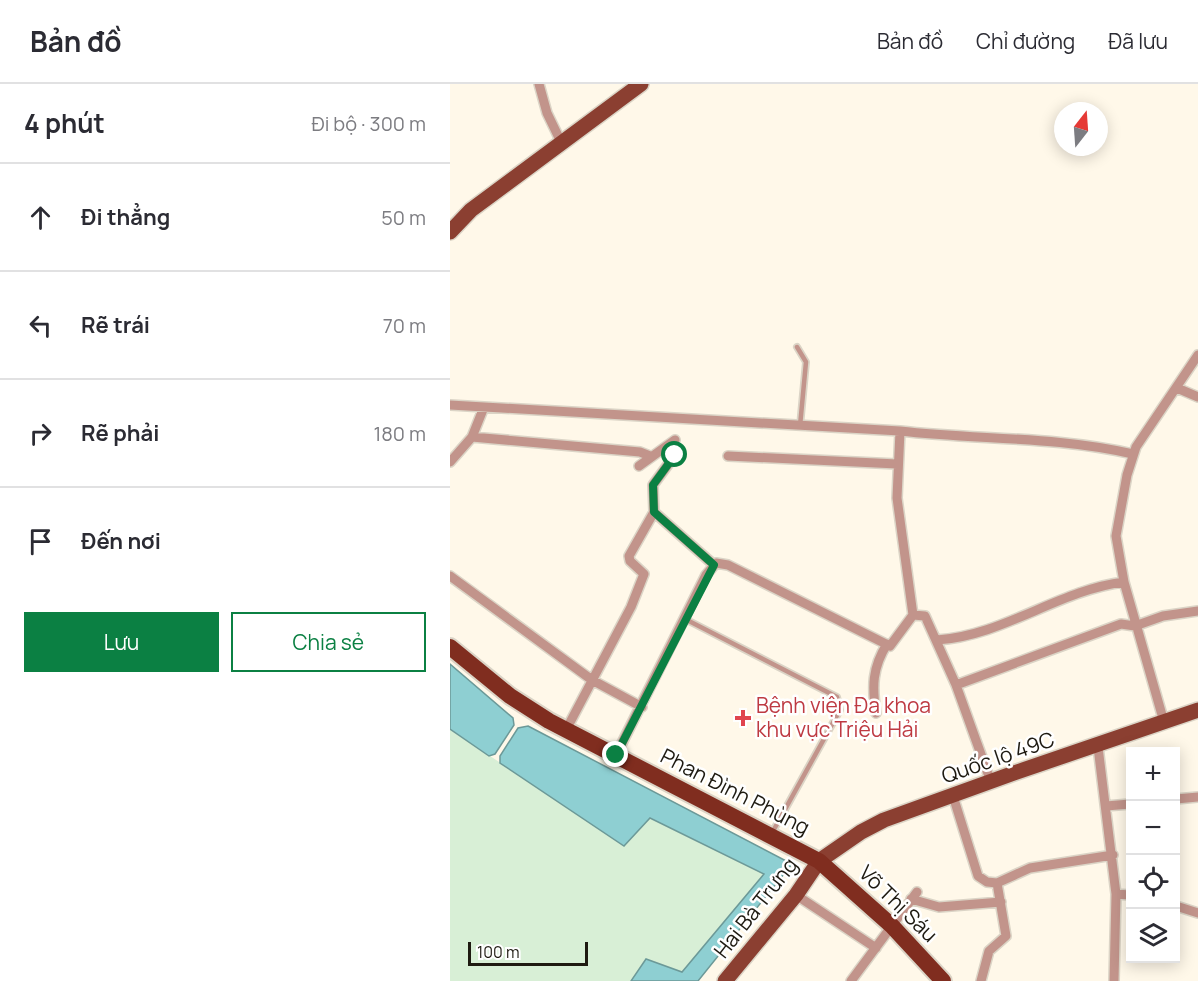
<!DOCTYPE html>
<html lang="vi">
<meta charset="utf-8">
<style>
:root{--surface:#fff;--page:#f7f7f7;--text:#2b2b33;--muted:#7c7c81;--line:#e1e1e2;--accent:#0b8043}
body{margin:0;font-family:Manrope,sans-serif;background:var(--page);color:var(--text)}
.controls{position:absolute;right:18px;bottom:18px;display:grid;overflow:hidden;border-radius:0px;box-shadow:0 3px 15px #0003}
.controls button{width:54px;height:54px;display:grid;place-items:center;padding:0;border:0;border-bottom:2px solid var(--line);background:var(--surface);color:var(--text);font:30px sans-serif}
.compass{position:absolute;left:604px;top:18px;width:54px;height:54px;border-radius:50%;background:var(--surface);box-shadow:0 3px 15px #0003;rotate:17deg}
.scale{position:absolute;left:18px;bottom:15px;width:120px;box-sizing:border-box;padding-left:6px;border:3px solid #1e1a11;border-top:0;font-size:16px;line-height:21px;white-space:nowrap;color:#1e1a11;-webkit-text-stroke:4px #fff;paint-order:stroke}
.stop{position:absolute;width:18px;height:18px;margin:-14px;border:4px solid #0b8043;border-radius:50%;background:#fff}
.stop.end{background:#0b8043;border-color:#fff;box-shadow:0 2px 6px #0008}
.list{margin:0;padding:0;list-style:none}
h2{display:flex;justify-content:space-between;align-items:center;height:78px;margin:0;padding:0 24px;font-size:26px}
h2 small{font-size:20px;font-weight:400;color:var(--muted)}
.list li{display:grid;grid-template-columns:39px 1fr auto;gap:18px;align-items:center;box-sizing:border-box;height:108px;padding:0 24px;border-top:2px solid var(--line)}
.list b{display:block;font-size:22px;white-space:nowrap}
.list em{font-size:20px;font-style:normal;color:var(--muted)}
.actions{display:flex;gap:12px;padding:18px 24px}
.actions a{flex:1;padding:14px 0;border:2px solid var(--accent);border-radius:0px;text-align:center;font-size:21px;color:var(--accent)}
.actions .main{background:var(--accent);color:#fff}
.icon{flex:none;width:33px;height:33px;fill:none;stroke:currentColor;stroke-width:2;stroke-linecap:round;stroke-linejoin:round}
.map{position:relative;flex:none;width:748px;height:897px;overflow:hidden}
header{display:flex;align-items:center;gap:36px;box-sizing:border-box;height:84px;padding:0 30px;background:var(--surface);border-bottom:2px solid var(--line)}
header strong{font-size:28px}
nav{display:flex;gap:33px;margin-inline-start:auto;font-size:21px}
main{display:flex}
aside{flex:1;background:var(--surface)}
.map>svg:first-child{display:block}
</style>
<header>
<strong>Bản đồ</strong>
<nav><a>Bản đồ</a><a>Chỉ đường</a><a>Đã lưu</a></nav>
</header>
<main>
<aside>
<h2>4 phút<small>Đi bộ · 300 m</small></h2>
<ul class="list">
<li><svg class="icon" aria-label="ahead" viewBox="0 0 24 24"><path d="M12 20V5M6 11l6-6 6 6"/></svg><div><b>Đi thẳng</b></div><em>50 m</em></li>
<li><svg class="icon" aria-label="left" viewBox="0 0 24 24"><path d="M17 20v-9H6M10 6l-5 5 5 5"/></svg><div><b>Rẽ trái</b></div><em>70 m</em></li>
<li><svg class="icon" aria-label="right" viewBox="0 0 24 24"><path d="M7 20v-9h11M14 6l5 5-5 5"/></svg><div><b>Rẽ phải</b></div><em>180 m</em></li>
<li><svg class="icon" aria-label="arrive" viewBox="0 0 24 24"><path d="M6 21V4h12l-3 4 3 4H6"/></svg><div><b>Đến nơi</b></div></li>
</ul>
<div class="actions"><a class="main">Lưu</a><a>Chia sẻ</a></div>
</aside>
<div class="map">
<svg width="748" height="897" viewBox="0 0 748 897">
<rect width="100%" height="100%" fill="#fff8e9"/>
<path fill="#d8efd6" d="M0 645 174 762 199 734 314 790 232 888 196 875 181 897H0Z"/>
<path fill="#8ecfd2" stroke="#6c9998" stroke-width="1.5" d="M0 580 63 634 64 641 45 670 39 672 0 645Z
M78 642 342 780 248 897H181L196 875 232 888 314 790 200 734 174 762 50 679V672L68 644Z"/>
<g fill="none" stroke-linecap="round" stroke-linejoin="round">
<defs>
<path id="service" d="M347 263 356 278 350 342
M235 535 387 613 390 626 322 749"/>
<path id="minor" d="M89 0 97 29 112 60
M727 304 748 313
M0 321 450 347C528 356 606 352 683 370
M450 347 447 414 463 531
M22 353 190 368 200 372
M278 372 447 380
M0 378 22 353 34 323
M189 382 225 356
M204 428 264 481
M0 492 142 596 192 623
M487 556C553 552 609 506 674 498
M506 601 671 540 685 542 713 532 748 527
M426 629C422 603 422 584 437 560
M714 638 674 498 666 452 677 391 686 363 748 271
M116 646 181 523 194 490 180 477 179 472 204 428 203 401 225 371
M648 663 666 810 664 897
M166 671 256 491 266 479 278 481 440 562 463 531 475 532 506 601 541 698
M503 712 528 792 537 798 547 799 580 784 663 771
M726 715 748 713
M656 722 680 720
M666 810 680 811
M346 811 426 864
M461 815 489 823 551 818
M726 822 748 829
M401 897 467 808
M531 897 539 867 556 852 547 799"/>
<path id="primary" d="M0 148 21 126 191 0
M275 897 346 811 369 777 411 748 434 736 564 689 748 626"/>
<path id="trunk" d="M0 563 60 612 99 637 369 777 442 842 493 897"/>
</defs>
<use href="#service" stroke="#dbd4c6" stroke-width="8"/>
<use href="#minor" stroke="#dbd4c6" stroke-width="12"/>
<use href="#primary" stroke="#dbd4c6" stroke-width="18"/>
<use href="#trunk" stroke="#dbd4c6" stroke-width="20"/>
<use href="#service" stroke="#c2948b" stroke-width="4.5"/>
<use href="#minor" stroke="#c2948b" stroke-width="9"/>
<use href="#primary" stroke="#8b3f31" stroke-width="15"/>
<use href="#trunk" stroke="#802d1f" stroke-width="16"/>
</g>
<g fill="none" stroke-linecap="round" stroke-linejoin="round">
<path stroke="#0b8043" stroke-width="8" d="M166 671 264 481 204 428 203 401 225 371"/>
</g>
<path fill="#e0444e" stroke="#fff" stroke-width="2" d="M290 625h6v6h6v6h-6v6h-6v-6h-6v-6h6z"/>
<g text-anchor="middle" stroke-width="5" stroke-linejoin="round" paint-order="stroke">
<g font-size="21" fill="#be3a42" stroke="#fff" text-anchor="start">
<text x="306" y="629">Bệnh viện Đa khoa<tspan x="306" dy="24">khu vực Triệu Hải</tspan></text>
</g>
<g font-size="21" fill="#1e1a11" stroke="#fff">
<text transform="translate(548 674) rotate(-19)" y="7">Quốc lộ 49C</text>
<text transform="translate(285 708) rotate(27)" y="7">Phan Đình Phùng</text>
<text transform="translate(448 820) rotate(44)" y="7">Võ Thị Sáu</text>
<text transform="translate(306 824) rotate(-52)" y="7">Hai Bà Trưng</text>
</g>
</g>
</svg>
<div class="controls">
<button>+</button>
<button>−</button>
<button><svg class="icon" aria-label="locate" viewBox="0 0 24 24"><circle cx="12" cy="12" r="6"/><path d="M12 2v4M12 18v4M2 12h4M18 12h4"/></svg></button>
<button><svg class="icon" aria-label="layers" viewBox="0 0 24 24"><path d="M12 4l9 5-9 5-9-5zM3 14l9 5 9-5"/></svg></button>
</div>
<svg class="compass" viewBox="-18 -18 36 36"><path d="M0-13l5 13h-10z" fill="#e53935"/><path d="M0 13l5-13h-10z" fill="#7c7c81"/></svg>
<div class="scale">100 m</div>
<div class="stop" style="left:225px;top:371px"></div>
<div class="stop end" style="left:166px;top:671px"></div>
</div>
</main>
